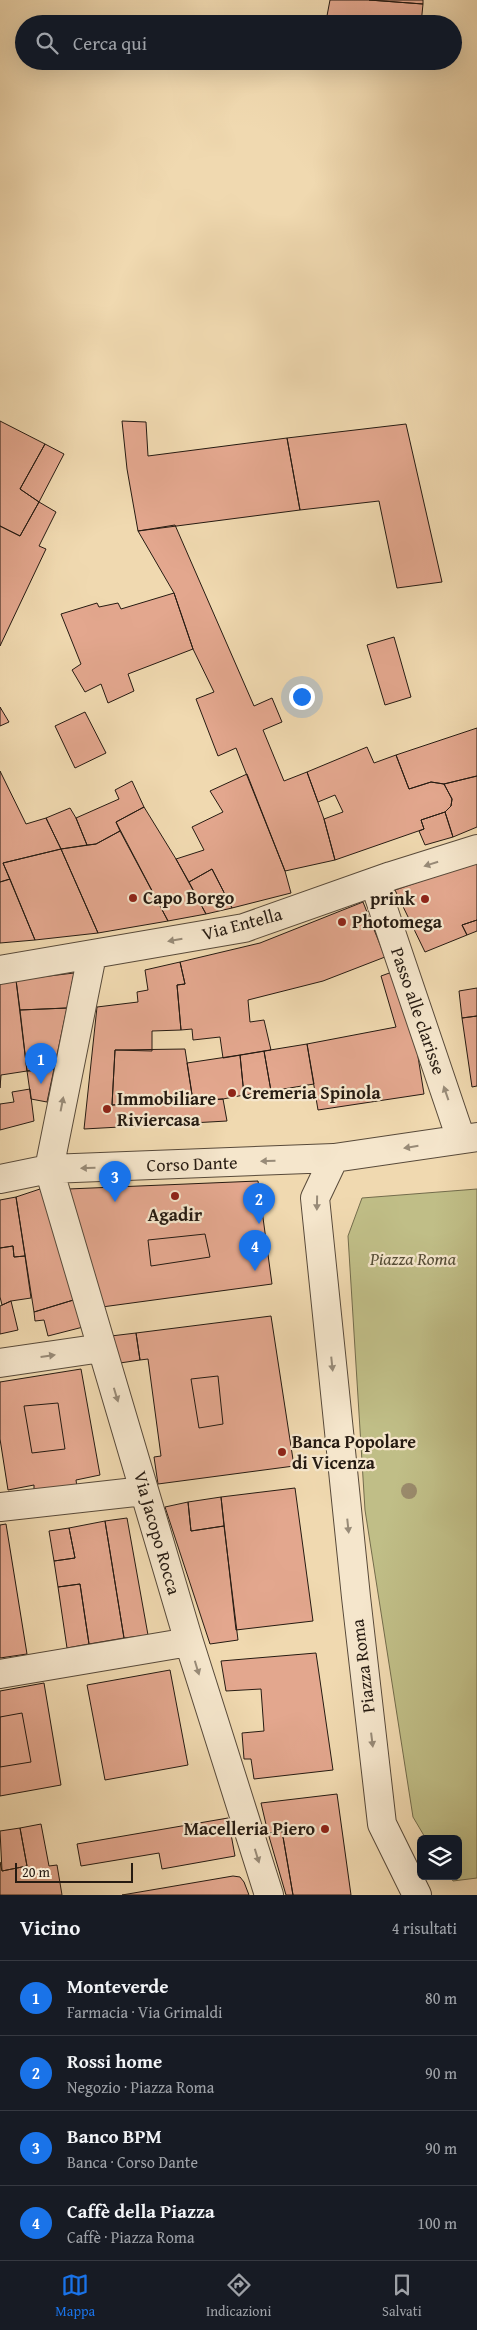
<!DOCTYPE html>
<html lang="it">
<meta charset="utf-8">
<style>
:root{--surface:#171b24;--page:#20242c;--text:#f1f3f6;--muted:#9ea1a6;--line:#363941;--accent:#1a73e8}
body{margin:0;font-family:"Gentium Book Plus",serif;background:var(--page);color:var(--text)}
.controls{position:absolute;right:15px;bottom:15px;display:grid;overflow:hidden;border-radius:8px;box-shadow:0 5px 20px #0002}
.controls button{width:45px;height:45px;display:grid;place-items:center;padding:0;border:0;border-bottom:1px solid var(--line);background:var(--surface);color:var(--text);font:25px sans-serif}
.scale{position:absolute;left:15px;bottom:12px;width:118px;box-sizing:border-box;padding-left:5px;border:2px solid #261b12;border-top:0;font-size:14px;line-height:18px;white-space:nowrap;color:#261b12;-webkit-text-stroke:4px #f5e6cc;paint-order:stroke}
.you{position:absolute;left:301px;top:696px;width:18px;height:18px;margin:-12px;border:4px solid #fff;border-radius:50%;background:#1a73e8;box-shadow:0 0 0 8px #1a73e833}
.badge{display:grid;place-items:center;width:32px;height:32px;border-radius:50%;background:var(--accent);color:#fff;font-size:16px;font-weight:700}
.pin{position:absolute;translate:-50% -41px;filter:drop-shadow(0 1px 2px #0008)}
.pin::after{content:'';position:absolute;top:26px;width:18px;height:15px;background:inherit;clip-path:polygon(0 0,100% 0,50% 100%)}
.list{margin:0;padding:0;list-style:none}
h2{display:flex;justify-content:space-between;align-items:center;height:65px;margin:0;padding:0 20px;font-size:21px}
h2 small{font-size:16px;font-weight:400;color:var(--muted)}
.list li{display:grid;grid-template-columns:32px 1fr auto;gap:15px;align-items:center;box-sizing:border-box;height:75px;padding:0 20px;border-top:1px solid var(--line)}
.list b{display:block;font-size:19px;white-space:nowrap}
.list p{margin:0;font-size:16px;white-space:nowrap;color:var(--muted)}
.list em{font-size:16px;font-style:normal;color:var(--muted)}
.icon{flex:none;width:28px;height:28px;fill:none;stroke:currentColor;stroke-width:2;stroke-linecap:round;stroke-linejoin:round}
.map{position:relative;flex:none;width:477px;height:1895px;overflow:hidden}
.search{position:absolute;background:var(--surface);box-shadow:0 5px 20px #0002;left:15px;right:15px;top:15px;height:55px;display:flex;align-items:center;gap:12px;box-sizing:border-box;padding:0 18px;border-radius:28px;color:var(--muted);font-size:19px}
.sheet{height:365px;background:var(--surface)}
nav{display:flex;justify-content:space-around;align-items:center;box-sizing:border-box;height:70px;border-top:1px solid var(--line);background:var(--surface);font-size:14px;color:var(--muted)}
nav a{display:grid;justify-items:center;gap:2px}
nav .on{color:var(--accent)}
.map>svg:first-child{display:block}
</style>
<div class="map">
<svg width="477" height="1895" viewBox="0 0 477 1895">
<rect width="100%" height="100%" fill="#f0d9b0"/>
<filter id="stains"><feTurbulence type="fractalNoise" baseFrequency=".004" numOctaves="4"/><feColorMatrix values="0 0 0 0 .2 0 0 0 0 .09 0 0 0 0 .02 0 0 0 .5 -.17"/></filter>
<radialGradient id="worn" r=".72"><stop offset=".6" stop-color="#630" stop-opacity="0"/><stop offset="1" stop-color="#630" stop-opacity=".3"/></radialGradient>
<path fill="#c0be87" stroke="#736c4c" d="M477 1189V1878L453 1881 450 1876H458V1839H426L413 1817 365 1510 348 1236 362 1198Z"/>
<path fill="#e3a78e" stroke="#261b12" d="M330 0H369L423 4 421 24 326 21Z
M369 0H423V4Z
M0 421 45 444 20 489 39 502 20 536 0 526Z
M122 421 146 422 148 456 287 438 300 510 138 531 127 469Z
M406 424 442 582 397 588 379 501 300 510 287 438Z
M45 444 64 454 39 502 20 489Z
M39 502 56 512 39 546 46 549 0 646V526L20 536Z
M175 525 254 706 272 698 282 722 263 730 284 781 307 772 324 819 335 860 285 871 236 748 218 756 196 699 214 692 193 649 174 593 138 531Z
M174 593 193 649 128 674 134 691 108 703 101 684 85 692 72 670 81 664 61 614 97 603 99 607 118 603 121 609Z
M394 637 411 697 385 705 367 645Z
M0 707 9 722 0 726Z
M85 712 106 753 75 768 55 726Z
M477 728V776L444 784 431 782 409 789 396 755Z
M367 747 374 763 396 755 409 789 431 782 444 784 452 799 451 806 445 812 421 820 424 829 335 860 324 819 343 812 335 795 318 802 307 772Z
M0 771 26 824 46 818 61 849 3 863 10 879 0 882Z
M247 774 285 871 291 893 232 908 212 869 189 882 176 859 204 850 192 827 223 812 210 791Z
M477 776V827L453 837 445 812 451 806 452 799 444 784Z
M132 781 144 807 116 822 120 831 96 844 87 845 76 818 119 799 115 790Z
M144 807 176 859 206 914 168 921 116 822Z
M70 808 76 818 87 845 61 849 46 818Z
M445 812 453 837 425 845 419 831 424 829 421 820Z
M120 831 168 921 98 933 61 849 96 844Z
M61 849 98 933 35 940 3 863Z
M477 862V920L462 925 467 935 425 952 395 890Z
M212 869 232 908 206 914 189 882Z
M10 879 35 940 0 943V882Z
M363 902 385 957 323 981 248 1000 250 1022 264 1020 271 1050 223 1058 220 1037 193 1040 192 1029 181 1030 177 985 185 984 180 962 260 943Z
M477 920V931L467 935 462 925Z
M180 962 185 984 177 985 181 1030 152 1031V1051L115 1050 112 1105 223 1099 227 1121 84 1129 97 1007 138 1002 137 992 148 990 145 970Z
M395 971 415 1038 424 1094 318 1110 307 1044 396 1027 381 976Z
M74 973 67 1008 20 1010 16 980Z
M16 980 27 1071 1 1075 0 1088V981Z
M477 988V1016L462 1018 459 991Z
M67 1008 54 1069 27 1071 20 1010Z
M477 1016V1086L472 1087 462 1018Z
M307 1044 314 1084 271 1091 264 1051Z
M185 1049 193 1101 112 1105 115 1050Z
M264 1051 271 1091 244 1095 240 1055Z
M240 1055 244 1095 223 1099 193 1101 187 1063Z
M54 1069 47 1102 31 1099 27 1071Z
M30 1089 34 1121 0 1130V1104L14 1102 12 1092Z
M258 1181 272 1284 102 1307 68 1189Z
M40 1189 76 1281 80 1298 34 1312 16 1197Z
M16 1197 25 1256 14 1257 13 1246 0 1248V1200Z
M205 1234 210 1257 151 1266 148 1240Z
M13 1246 14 1257 25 1256 31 1298 11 1301 2 1305 0 1297V1248Z
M80 1298 87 1326 48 1336 44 1320 35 1321 34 1312Z
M11 1301 18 1330 0 1334V1306Z
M271 1316 294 1466 158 1484 154 1457 161 1456 148 1359 140 1360 136 1333Z
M136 1333 140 1360 120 1363 111 1336Z
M81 1369 100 1475 76 1480 77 1487 34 1493V1485L8 1490 0 1439V1382Z
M218 1376 223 1424 199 1428 191 1379Z
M58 1403 65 1449 32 1453 24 1406Z
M295 1488 313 1621 236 1630 221 1497Z
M221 1497 224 1526 191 1531 188 1502Z
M188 1502 191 1531 224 1526 238 1640 210 1644 165 1507Z
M127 1518 148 1635 124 1638 105 1521Z
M105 1521 124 1638 89 1644 80 1584 58 1587 54 1561 75 1558 69 1528Z
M6 1524 27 1654 0 1658V1525Z
M69 1528 75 1558 54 1561 49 1531Z
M80 1584 89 1644 67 1648 58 1587Z
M316 1653 333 1770 254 1779 251 1759H244L242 1733 264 1731 261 1689 226 1691 221 1661Z
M170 1670 188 1765 105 1780 87 1685Z
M44 1683 61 1785 0 1796V1691Z
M22 1713 31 1762 0 1767V1717Z
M337 1794 351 1895H293L282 1831 268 1833 261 1803Z
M228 1818 235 1856 162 1869 159 1853 81 1866 77 1844Z
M41 1824 49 1866 57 1865 62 1895H0V1862L2 1871 27 1866 20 1828Z
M20 1828 27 1866 2 1871 0 1831Z
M282 1831 293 1895H286L268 1833Z
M233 1876 240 1877 244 1882 249 1895H122Z"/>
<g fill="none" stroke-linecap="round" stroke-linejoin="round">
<defs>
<path id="minor" d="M374 882 461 1139
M92 955 49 1169 189 1642 269 1895
M0 970 244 928 391 876 477 849
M334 1158 315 1198 356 1597 382 1824 417 1895
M0 1179 49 1169 334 1158 477 1137
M0 1363 102 1348
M0 1507 144 1491
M0 1674 189 1642"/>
</defs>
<use href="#minor" stroke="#584a3a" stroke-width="30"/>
<use href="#minor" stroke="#f5e6cc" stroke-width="28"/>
</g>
<circle fill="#9a8b6c" cx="409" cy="1491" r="8"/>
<defs><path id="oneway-solid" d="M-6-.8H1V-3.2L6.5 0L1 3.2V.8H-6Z" transform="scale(1.25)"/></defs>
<g fill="#988b78">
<use href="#oneway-solid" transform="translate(431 864) rotate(162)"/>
<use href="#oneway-solid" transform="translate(175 940) rotate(170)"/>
<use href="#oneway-solid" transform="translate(446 1093) rotate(-109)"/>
<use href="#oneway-solid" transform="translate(62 1104) rotate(-79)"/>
<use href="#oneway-solid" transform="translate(411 1147) rotate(171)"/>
<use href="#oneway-solid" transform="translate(268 1161) rotate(178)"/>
<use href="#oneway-solid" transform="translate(88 1168) rotate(178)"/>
<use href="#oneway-solid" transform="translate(317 1203) rotate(91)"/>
<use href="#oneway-solid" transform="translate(48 1356) rotate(-8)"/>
<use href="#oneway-solid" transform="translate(332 1364) rotate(84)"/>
<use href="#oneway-solid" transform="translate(116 1395) rotate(73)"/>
<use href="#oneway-solid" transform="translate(348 1526) rotate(84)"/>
<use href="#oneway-solid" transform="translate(197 1668) rotate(73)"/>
<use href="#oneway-solid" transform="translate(372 1740) rotate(83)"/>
<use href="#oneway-solid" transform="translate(257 1856) rotate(73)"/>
</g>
<g fill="#8f2418" stroke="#f5e6cc" stroke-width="2">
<circle cx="133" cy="898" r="5"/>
<circle cx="425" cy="899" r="5"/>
<circle cx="342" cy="922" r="5"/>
<circle cx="232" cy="1093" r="5"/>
<circle cx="107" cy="1109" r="5"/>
<circle cx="175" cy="1196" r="5"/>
<circle cx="282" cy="1452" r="5"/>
<circle cx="325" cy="1829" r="5"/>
</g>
<g text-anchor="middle" stroke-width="4.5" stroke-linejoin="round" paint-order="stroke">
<g font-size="18" font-weight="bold" fill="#261b12" stroke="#f5e6cc" text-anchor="start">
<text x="143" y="904">Capo Borgo</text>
<text x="415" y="905" text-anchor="end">prink</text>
<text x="352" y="928">Photomega</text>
<text x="242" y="1099">Cremeria Spinola</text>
<text x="117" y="1105">Immobiliare<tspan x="117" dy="21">Riviercasa</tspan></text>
<text x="175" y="1221" text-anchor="middle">Agadir</text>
<text x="292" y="1448">Banca Popolare<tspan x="292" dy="21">di Vicenza</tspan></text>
<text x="315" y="1835" text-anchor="end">Macelleria Piero</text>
</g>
<g font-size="18" fill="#261b12" stroke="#f5e6cc">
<text transform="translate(242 924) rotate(-15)" y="6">Via Entella</text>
<text transform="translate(418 1011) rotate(71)" y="6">Passo alle clarisse</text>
<text transform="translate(192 1164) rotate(-2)" y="6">Corso Dante</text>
<text transform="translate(157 1533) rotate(74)" y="6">Via Jacopo Rocca</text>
<text transform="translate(363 1666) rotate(-97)" y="6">Piazza Roma</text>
</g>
<g font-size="18" font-style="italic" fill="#544c35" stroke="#f5e6cc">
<text x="413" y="1265">Piazza Roma</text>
</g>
</g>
<rect width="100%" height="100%" filter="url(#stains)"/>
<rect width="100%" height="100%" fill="url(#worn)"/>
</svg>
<div class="controls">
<button><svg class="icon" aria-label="layers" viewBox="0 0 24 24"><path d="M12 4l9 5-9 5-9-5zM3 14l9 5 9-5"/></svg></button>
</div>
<div class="scale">20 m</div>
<div class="you"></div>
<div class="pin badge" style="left:41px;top:1084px">1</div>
<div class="pin badge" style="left:259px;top:1224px">2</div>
<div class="pin badge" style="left:115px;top:1202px">3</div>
<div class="pin badge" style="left:255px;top:1271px">4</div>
<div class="search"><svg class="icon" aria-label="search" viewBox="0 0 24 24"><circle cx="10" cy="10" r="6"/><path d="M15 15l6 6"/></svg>Cerca qui</div>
</div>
<section class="sheet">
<h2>Vicino<small>4 risultati</small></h2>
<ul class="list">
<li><span class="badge">1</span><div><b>Monteverde</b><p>Farmacia · Via Grimaldi</p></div><em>80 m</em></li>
<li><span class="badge">2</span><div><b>Rossi home</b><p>Negozio · Piazza Roma</p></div><em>90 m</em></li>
<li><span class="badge">3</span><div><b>Banco BPM</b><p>Banca · Corso Dante</p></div><em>90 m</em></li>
<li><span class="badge">4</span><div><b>Caffè della Piazza</b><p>Caffè · Piazza Roma</p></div><em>100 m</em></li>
</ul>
</section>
<nav>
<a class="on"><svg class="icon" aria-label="map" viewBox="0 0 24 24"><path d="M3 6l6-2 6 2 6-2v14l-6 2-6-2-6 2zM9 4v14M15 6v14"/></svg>Mappa</a>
<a><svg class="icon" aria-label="directions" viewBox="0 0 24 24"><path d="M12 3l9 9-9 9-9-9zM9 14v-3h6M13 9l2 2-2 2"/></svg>Indicazioni</a>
<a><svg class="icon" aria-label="saved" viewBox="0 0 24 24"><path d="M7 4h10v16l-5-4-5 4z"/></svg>Salvati</a>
</nav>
